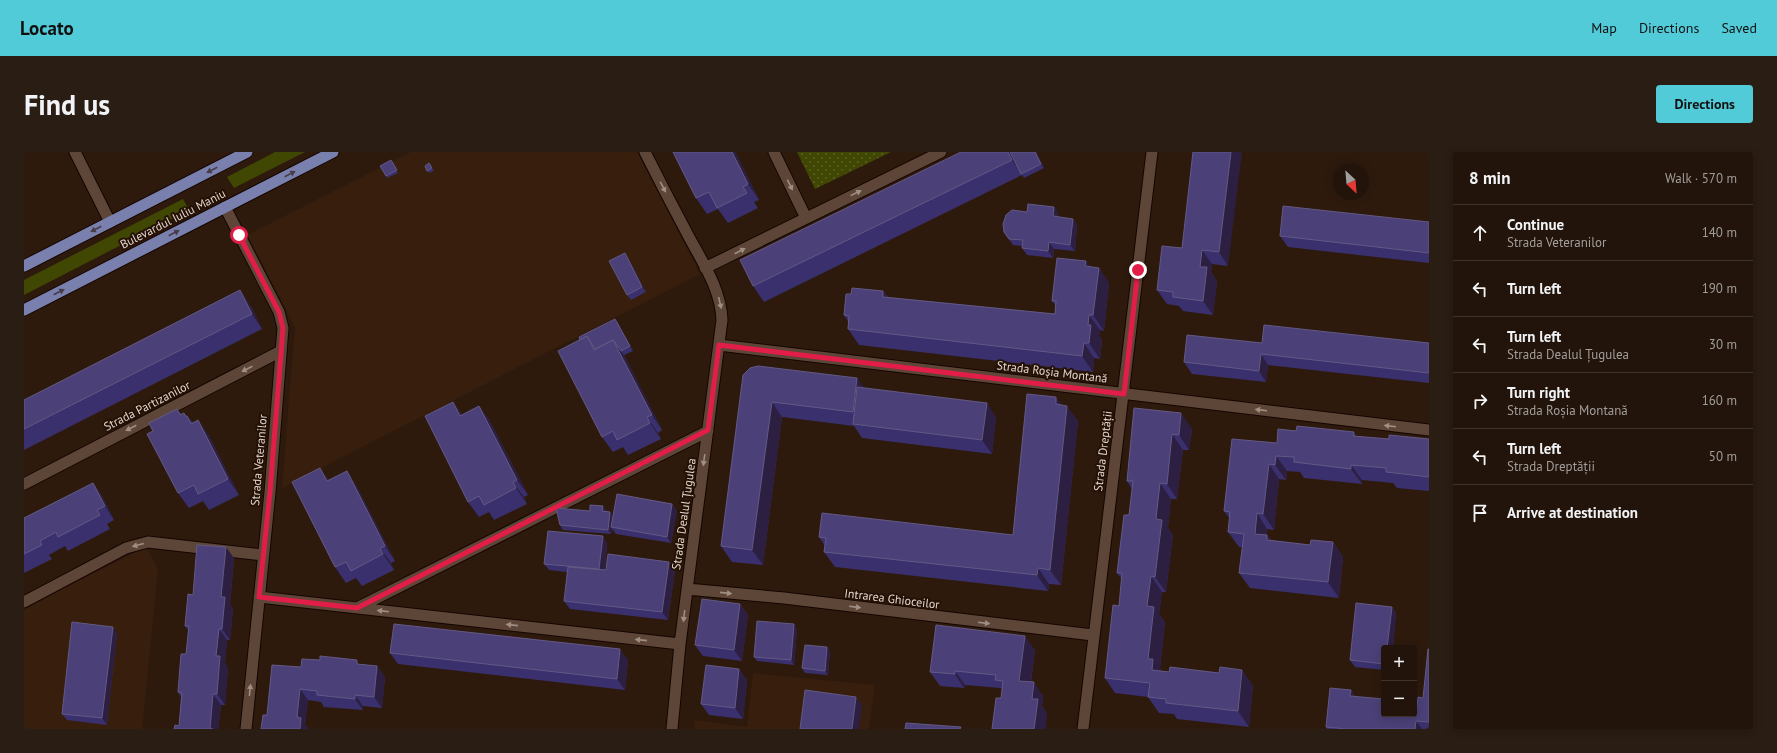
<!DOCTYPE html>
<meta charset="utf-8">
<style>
:root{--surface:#22140a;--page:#2a1d13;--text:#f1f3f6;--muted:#a29e9c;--line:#3f332b;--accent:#52cbd9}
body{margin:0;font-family:"PT Sans",sans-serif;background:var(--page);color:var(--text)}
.controls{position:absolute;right:12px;bottom:12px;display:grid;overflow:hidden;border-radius:4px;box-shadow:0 2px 10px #0003}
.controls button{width:36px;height:36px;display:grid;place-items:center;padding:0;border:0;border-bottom:1px solid var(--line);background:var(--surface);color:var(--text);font:20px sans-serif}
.compass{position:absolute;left:1309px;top:12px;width:36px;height:36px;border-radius:50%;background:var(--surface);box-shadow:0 2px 10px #0003;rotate:154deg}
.stop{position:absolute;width:12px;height:12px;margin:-9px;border:3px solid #e11d48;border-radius:50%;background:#fff}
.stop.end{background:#e11d48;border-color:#fff;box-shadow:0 1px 4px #0008}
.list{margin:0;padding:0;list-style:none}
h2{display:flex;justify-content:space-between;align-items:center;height:52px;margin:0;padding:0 16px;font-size:17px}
h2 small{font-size:13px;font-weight:400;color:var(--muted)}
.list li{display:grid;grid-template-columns:26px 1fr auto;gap:12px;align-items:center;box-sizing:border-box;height:56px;padding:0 16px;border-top:1px solid var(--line)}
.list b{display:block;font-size:15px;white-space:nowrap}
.list p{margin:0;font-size:13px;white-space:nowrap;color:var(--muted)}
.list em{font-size:13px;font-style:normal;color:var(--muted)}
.icon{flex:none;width:22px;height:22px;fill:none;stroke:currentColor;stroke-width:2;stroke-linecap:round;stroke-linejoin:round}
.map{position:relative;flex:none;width:1405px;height:577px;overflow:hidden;border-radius:4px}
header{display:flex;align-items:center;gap:24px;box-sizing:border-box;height:56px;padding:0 20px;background:var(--accent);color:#111}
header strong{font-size:19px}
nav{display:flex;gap:22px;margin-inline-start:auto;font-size:14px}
.intro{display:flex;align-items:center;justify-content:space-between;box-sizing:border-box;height:96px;padding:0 24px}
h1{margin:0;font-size:28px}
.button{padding:10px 18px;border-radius:4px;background:var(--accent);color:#111;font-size:14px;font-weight:700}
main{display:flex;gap:24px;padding:0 24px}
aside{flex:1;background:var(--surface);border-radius:4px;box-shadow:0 2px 10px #0003}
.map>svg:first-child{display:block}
</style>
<header>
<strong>Locato</strong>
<nav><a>Map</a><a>Directions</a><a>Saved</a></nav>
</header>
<div class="intro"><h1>Find us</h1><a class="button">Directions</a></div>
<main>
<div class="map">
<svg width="1405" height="577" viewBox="0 0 1405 577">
<defs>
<pattern id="park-dots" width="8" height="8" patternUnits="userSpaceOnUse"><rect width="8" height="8" fill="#404703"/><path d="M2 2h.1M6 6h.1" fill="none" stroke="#5b6127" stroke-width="1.8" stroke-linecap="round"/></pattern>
</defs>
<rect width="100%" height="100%" fill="#2e1a0d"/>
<path fill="#381e0c" d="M387 0H613L676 122 258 336 271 175 223 83Z
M122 395 134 417 118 577H0V456Z
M729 521 851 533 845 577H670L671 568 723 575Z"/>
<path fill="#404703" d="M251 0H281L210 36 203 25Z
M159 47 165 58 0 143V128Z"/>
<path fill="url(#park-dots)" d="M773 0H867L791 37Z"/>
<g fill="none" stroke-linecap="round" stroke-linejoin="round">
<defs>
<path id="minor" d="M51 0 86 70
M621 0C635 28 650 57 665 85 679 111 697 138 698 168L656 492 648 577
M750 0 782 66
M201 55 255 160 259 176 246 340 222 577
M681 116 917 0
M695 193 1405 278
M0 332 257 199
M663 437 760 446 1069 483
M235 445 656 492
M0 450 102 396 124 390 239 403
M333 456 684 279"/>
<path id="tertiary" d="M1059 577 1128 0"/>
<path id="primary" d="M0 114 223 0
M0 158 309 0"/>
</defs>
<use href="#minor" stroke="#150500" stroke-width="13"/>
<use href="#tertiary" stroke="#150500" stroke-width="13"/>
<use href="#primary" stroke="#150500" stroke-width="13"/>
<use href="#minor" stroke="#5d4638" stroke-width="11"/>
<use href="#tertiary" stroke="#5d4638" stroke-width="11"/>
<use href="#primary" stroke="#7980ae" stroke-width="11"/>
</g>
<path fill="#39306d" d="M649 0H711L735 48 730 50 734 56 704 71 694 57 683 62 672 46Z
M937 0H1012L1020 16 1000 26 998 23 740 150 729 134Z
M1169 0 1204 114 1188 112 1187 120 1193 129 1189 163 1159 159 1155 154 1143 152 1133 138 1158 96Z
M369 11 374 21 363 26 362 24Z
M405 11 410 19 405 21 403 19Z
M1030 55 1034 61V65L1049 67 1053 73 1051 99 1030 97 1029 106 1003 103 998 96V94L989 93 980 80 1003 60Z
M1405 70V111L1264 95 1256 84Z
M604 106 622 140 607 148 603 143Z
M1066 115 1075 116 1085 131 1080 179 1076 178 1075 184 1078 188 1076 207 1070 206 1069 220 835 193 824 177 825 171 820 163 827 142 859 139 864 145 1031 162 1032 154 1028 149Z
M227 154 238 177 0 298V248Z
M594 171 609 199 600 203 638 278 634 281 637 287 604 303 599 295 589 300 578 285Z
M1238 191H1405V231L1244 213 1242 230 1168 222 1160 210Z
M719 223 833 226 840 236 972 265 968 302 838 286 830 274 758 265 739 413 708 410 697 394Z
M1038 253 1054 269 1037 433 1025 432 1024 439 811 415 800 400 801 394 795 385 989 383Z
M455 254 466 269 504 343 500 345 503 352 470 368 465 360 455 365 444 350 438 263Z
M1110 256 1168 277 1165 298H1159L1153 347H1147L1144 376 1149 383 1142 440H1138L1135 462 1141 470 1136 516 1138 519 1229 533 1225 575 1153 567 1150 562 1135 561 1124 545 1091 541 1081 526 1095 454 1098 427 1093 421 1105 363 1108 337 1103 329Z
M153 257 157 262 160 261 162 264H163L169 271 174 269 185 284 215 343 185 358 179 349 165 356 154 341 129 279Z
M1272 279 1330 280 1332 284 1365 287H1405V339L1373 336 1369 331 1338 328V332L1280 326 1276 320 1263 319 1262 328 1255 327 1250 378 1243 377V383L1247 388 1286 393 1309 390 1319 405 1315 446 1226 436 1215 421 1218 395H1215L1204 380 1206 367 1200 359Z
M323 319 333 335 371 409 367 411 370 418 338 434 332 426 322 431 311 415 305 328Z
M69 331 78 344 90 368 83 372 86 377 44 399 41 394 25 403 28 407 0 421V366Z
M648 352 653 359 647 391 592 382 588 377 587 382 539 378 536 373 566 359 582 358V359L589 364Z
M583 391 581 418H651L644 468 546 457 540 449 543 420 525 418 520 412Z
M210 406 206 452 209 457 206 488H203L201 511 204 516 201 553H197L194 577H150L155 574 157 545 154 540 162 502 164 478 161 474Z
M716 452 724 463 718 509 679 504 671 493Z
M1368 455 1372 461 1369 496H1360V518L1331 515 1326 508Z
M773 477 770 513 733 509 730 505Z
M93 481 83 573 43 568 38 562Z
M803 495 806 499 804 523 781 521 778 516Z
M1405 497V577H1303L1302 575 1327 538 1331 544 1360 562 1393 555 1399 546Z
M1011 498 1007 530 1019 544 1018 554 1023 561 977 546 978 537 977 536 941 533 940 536 916 534 906 520Z
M366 501 604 508 601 538 374 512Z
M336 512 353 514 361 525 358 556 339 554V558L300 555 297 550 284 548 281 572 243 563 277 515Z
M715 517 723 528 719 567 685 563 677 552Z"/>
<path fill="#2d1f42" d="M708 0H711L735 48 724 32Z
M984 0H987L997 22 988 8Z
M1011 0H1012L1020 16 1017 12Z
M1207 0H1218L1204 114 1195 100Z
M1030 55 1034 61 1033 71 1029 64Z
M1049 67 1053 73 1051 99 1046 93Z
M1025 90 1030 97 1029 106 1024 99Z
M1178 98 1188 112 1187 120 1193 129 1189 163 1179 149 1176 115Z
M601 101 604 106 622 140 618 135Z
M1062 109 1073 124 1061 114Z
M1075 116 1085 131 1080 179 1069 163Z
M216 138 227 154 238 177 228 162Z
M859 139 870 154 859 145Z
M1065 163 1076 178 1075 184 1078 188 1076 207 1065 191 1064 173Z
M591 167 594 171 609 199 606 194Z
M563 184 574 200 570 198Z
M589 188 600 203 638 278 628 263Z
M1060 191 1070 206 1069 220 1058 204Z
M1237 202 1244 213 1242 230 1235 219Z
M833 226 844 241 838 273 829 260Z
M1032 245 1043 260V254L1054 269 1037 433 1026 418Z
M429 250 440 265 436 264Z
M748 250 758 265 739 413 728 398Z
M963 251 972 265 968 302 958 288Z
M455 254 466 269 504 343 493 328Z
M1157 261 1168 277 1165 298 1155 283Z
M623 265 634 281 637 287 626 271Z
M174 268 185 284 215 343 204 327Z
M1148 282 1159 298 1153 347 1143 332Z
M1252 304 1263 319 1262 328 1251 313Z
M1245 312 1255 327 1250 378 1239 362Z
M1327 313 1338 328V332L1327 317Z
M296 316 307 331 303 329Z
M323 319 333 335 371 409 361 394Z
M489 330 500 345 503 352 492 336Z
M69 331 78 344 90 368 81 354Z
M1136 331 1147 347 1144 376 1149 383 1142 440 1131 425 1132 367Z
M648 352 653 359 647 391 643 385Z
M579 354 582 358 581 364 578 359Z
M586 360 589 364 587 375 588 377 587 382 584 378Z
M1233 361 1243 377 1242 397 1231 382Z
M1243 383 1254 399 1243 388Z
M579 384 583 391 580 424 575 417Z
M1309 390 1319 405 1315 446 1304 430Z
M202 395 210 406 206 452 209 457 206 488 198 477 197 445Z
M356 396 367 411 370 418 359 402Z
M645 410 651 418 644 468 638 460Z
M1014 416 1025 432 1024 439 1013 423Z
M1127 424 1138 440 1135 462 1141 470 1136 516 1140 523 1128 518 1124 507 1123 454Z
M716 452 724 463 718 509 710 498Z
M1368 455 1372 461 1369 496H1363Z
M770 472 773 477 770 513 767 508Z
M89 475 93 481 83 573 78 566Z
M195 477 203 488 201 511 204 516 201 553 193 542 192 504Z
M1001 484 1011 498 1005 542 995 529Z
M803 495 806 499 804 523 801 519Z
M596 497 604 508 601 538 593 527Z
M353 514 361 525 358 556 350 545Z
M715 517 723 528 719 567 711 556Z
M1218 518 1229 533 1225 575 1214 559Z
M931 519 941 533 940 536 931 522Z
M1010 530 1019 544 1018 554 1023 561 1022 577H1010L1008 547Z
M276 537 284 548 281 572 285 577H276L273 565Z
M1327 538 1338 554 1326 544Z
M189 542 197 553 194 577H186Z
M331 543 339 554V558L331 547Z
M832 545 838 553 835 577H828Z
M1392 569 1398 577H1391Z"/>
<path fill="#4b4178" stroke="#635985" d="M649 0H708L724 32 719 35 723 41 693 56 685 40 672 46Z
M937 0H984L988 8 729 134 716 108Z
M986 0H1011L1017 12 997 22Z
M1169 0H1207L1195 100 1178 98 1176 115H1183L1179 149 1149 145V140L1133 138 1138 94 1158 96Z
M367 8 373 18 362 24 356 14Z
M405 11 408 16 403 19 401 14Z
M1004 52 1030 55 1029 64 1049 67 1046 93 1025 90 1024 99 998 96 999 88 985 87 980 80 979 72 982 63 988 58 1003 60Z
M1259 54 1405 70V101L1256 84Z
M601 101 618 135 603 143 585 109Z
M1033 106 1062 109 1061 114 1075 116 1069 163H1065L1064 173H1067L1065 191H1060L1058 204 824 177 825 164 820 163 822 142H827L828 136 859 139V145L1031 162 1032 149H1028Z
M216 138 228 162 0 277V248Z
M591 167 606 194 597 199 589 188 571 197 563 184 556 188 555 185Z
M1240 173 1405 191V221L1237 202 1235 219 1160 210 1163 183 1238 191Z
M563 184 570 198 589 188 628 263 623 265 626 271 593 288 589 279 578 285 534 199Z
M734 214 833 226 829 260 748 250 728 398 697 394 719 223 726 216Z
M833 235 963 251 958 288 829 272Z
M1003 242 1032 245V252L1043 254 1026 418 1014 416 1013 423 800 400 802 386 795 385 798 361 989 383Z
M429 250 436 264 455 254 493 328 489 330 492 336 460 353 455 344 444 350 401 264Z
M1110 256 1157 261 1155 283 1148 282 1143 332 1136 331 1132 367 1138 368 1131 425 1127 424 1123 454 1130 455 1124 507H1129L1128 518 1145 520 1146 515 1195 521 1196 515 1218 518 1214 559 1142 551V547L1124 545 1126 531 1081 526 1089 453 1095 454 1098 421H1093L1100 363H1105L1109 329H1103Z
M153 257 156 263 160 261 161 264H163L167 272 174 268 204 327 174 342 170 333 154 341 123 282 129 279 125 271Z
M1273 274 1330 280 1329 284 1365 287V283L1405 287V325L1362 320V316L1327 313V317L1270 310V305L1252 304 1251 313 1245 312 1239 362 1233 361 1231 382 1243 383V388L1286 393 1287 388 1309 390 1304 430 1215 421 1220 382 1204 380 1206 360 1200 359 1208 287 1253 291 1254 277 1272 279Z
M296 316 303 329 323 319 361 394 356 396 359 402 327 419 322 410 311 415 268 330Z
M69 331 81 354 73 358 76 363 34 385 32 380 16 389 18 393 0 402V366Z
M593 342 648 352 643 385 587 375Z
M566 353 579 354 578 359 586 360 584 378 536 373 532 356 566 359Z
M524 379 579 384 575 417 520 412Z
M173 393 202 395 197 445H201L198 477H195L192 504H196L193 542H189L186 577H189H150L151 573 155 574 158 541 154 540 157 502H162L165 474H161L164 442 169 443Z
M584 402 645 410 638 460 540 449 544 415 582 418Z
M678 447 716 452 710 498 671 493Z
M1332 451 1368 455 1363 496H1360V512L1326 508Z
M733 469 770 472 767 508 730 505Z
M48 470 89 475 78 566 38 562Z
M370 472 596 497 593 527 366 501Z
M912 473 1001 484 995 529 1010 530 1008 547H1014L1010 577H968L972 546H977L979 529 971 528 972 523 931 519V522L906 520Z
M781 493 803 495 801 519 778 516Z
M1404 497H1405V570L1392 569 1391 577H1322L1302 575 1306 536 1327 538 1326 544 1360 547V562H1390V554L1393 555 1394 545 1399 546Z
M296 504 333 508V512L353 514 350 545 331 543V547L293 543V539L276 537 273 565 277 566 276 577H237L239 563H243L248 513 277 515 278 507 296 508Z
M682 513 715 517 711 556 677 552Z
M781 538 832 545 828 577H776Z
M882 571 937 575 936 577H881Z"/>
<defs><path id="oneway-solid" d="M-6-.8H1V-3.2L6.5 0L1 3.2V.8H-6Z"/></defs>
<g fill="#463d49">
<use href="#oneway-solid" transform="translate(188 18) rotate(153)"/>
<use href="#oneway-solid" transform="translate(266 22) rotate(-27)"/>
<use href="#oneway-solid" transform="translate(72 77) rotate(152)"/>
<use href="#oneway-solid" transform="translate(150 81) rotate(-27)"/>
<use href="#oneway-solid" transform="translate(35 140) rotate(-27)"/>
</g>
<g fill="#a08e83">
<use href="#oneway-solid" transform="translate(766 33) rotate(64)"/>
<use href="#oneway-solid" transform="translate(639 35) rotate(62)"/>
<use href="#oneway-solid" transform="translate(832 41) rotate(-26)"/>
<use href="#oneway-solid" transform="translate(716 99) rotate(-27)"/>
<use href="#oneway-solid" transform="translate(696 151) rotate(77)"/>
<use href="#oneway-solid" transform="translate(223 217) rotate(153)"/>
<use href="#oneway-solid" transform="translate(1237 258) rotate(-173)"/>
<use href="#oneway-solid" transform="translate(1366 274) rotate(-173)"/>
<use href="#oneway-solid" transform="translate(107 276) rotate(153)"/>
<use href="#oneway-solid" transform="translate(680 308) rotate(98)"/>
<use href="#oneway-solid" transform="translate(114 393) rotate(165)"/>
<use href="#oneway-solid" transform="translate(702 441) rotate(6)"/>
<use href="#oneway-solid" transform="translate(831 455) rotate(7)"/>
<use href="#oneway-solid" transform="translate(359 459) rotate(-173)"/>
<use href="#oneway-solid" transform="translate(660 464) rotate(97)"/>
<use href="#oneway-solid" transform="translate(960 471) rotate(7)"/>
<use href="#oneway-solid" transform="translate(488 473) rotate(-174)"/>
<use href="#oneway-solid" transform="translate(617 488) rotate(-174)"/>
<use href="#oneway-solid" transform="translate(226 538) rotate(-84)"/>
</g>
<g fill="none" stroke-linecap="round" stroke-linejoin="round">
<path stroke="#e11d48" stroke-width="5" d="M215 83 255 160 259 176 246 340 235 445 333 456 684 278 695 193 1100 242 1114 118"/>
</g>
<g text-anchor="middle" stroke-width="4" stroke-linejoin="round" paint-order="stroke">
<g font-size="12" fill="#e4d6ce" stroke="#241105">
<text transform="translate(149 67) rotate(-27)" y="4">Bulevardul Iuliu Maniu</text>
<text transform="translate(1028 220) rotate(7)" y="4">Strada Roșia Montană</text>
<text transform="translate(123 254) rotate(-27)" y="4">Strada Partizanilor</text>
<text transform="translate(1079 299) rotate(-83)" y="4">Strada Dreptății</text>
<text transform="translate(235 308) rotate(-85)" y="4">Strada Veteranilor</text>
<text transform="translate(660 362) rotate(-82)" y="4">Strada Dealul Țugulea</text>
<text transform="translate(868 447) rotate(7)" y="4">Intrarea Ghioceilor</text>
</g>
</g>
</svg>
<div class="controls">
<button>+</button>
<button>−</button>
</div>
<svg class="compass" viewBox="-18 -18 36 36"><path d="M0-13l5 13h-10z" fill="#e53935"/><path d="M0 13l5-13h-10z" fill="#a29e9c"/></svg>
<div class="stop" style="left:215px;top:83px"></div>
<div class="stop end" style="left:1114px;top:118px"></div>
</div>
<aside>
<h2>8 min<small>Walk · 570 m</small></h2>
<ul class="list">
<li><svg class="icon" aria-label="ahead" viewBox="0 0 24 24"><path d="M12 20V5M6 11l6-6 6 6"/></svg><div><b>Continue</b><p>Strada Veteranilor</p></div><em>140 m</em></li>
<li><svg class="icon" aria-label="left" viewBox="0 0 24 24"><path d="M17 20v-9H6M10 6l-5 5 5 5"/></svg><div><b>Turn left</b></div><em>190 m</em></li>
<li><svg class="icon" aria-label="left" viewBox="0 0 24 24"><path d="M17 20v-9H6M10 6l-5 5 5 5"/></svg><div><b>Turn left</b><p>Strada Dealul Țugulea</p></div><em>30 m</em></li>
<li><svg class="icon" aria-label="right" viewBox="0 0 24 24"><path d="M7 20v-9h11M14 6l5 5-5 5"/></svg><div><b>Turn right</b><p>Strada Roșia Montană</p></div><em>160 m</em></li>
<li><svg class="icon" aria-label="left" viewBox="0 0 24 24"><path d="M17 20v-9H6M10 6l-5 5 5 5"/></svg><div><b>Turn left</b><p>Strada Dreptății</p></div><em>50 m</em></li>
<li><svg class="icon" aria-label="arrive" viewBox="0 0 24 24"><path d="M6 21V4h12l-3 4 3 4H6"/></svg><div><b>Arrive at destination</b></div></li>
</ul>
</aside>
</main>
